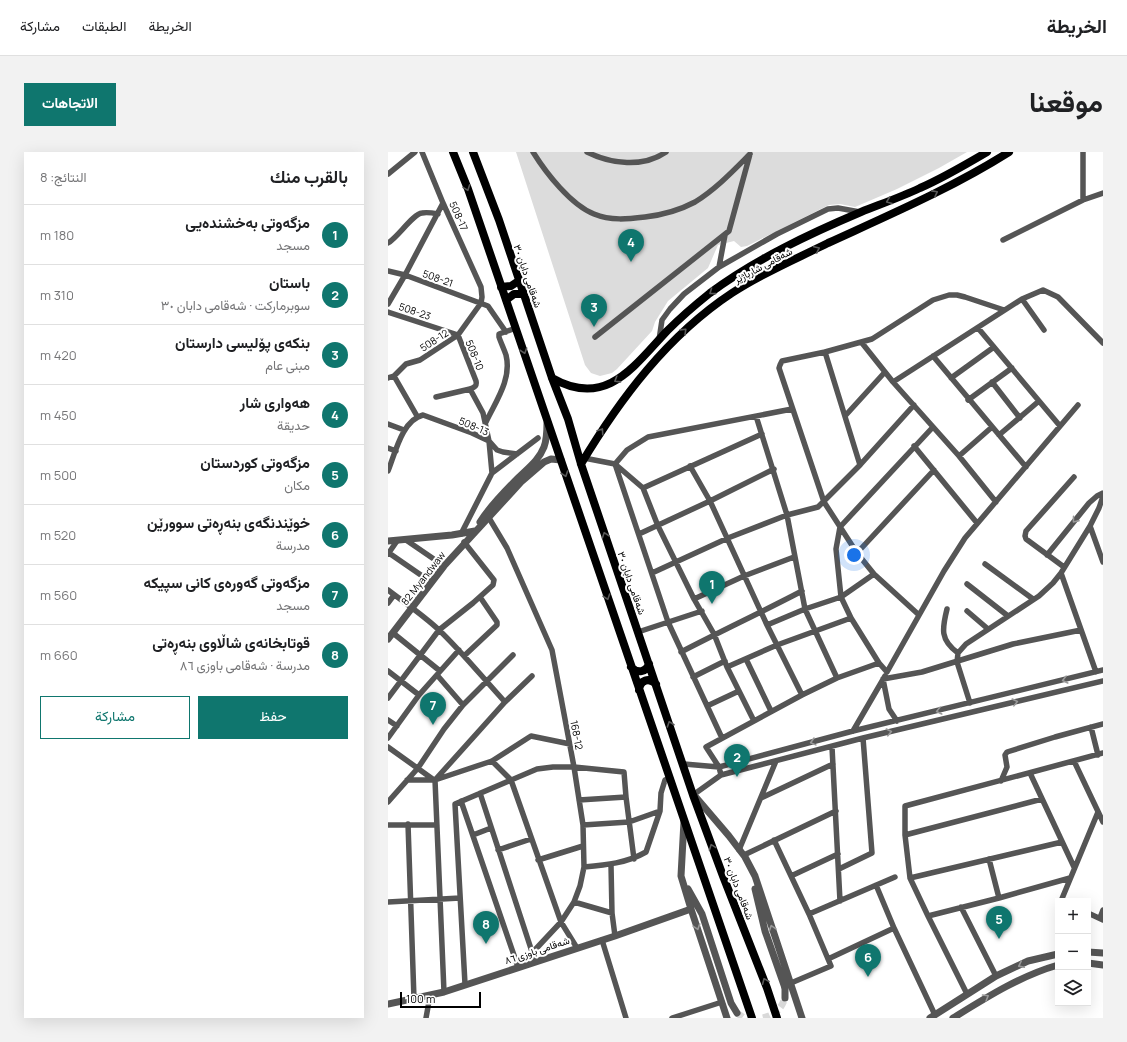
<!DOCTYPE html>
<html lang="ar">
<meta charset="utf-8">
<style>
:root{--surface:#fff;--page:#f2f2f2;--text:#202124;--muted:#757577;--line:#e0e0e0;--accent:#0f766e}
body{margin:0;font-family:Manrope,Vazirmatn,sans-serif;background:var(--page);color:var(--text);direction:rtl}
.controls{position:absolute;right:12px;bottom:12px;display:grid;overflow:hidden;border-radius:0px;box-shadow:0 4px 16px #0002}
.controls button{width:36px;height:36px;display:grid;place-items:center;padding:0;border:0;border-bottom:1px solid var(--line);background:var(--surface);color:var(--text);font:20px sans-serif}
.scale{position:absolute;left:12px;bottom:10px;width:81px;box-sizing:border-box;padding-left:4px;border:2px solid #000;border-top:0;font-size:11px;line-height:14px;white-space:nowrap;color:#000;-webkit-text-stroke:3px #fff;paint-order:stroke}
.you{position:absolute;left:466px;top:403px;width:14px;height:14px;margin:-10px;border:3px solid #fff;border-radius:50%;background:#1a73e8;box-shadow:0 0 0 6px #1a73e833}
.badge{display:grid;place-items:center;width:26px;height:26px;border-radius:50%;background:var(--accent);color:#fff;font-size:13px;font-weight:700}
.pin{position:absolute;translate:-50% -33px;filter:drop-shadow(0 1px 2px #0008)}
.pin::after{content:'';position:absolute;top:21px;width:14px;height:12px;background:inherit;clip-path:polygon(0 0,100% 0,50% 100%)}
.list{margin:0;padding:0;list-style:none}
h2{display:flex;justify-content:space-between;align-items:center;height:52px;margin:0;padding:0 16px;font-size:17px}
h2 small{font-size:13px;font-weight:400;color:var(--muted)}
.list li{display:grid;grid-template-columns:26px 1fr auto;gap:12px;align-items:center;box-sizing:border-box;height:60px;padding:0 16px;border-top:1px solid var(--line)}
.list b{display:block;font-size:15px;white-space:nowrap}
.list p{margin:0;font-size:13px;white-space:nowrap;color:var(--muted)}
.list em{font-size:13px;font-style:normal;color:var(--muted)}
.actions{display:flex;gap:8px;padding:12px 16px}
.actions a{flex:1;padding:9px 0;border:1px solid var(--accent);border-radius:0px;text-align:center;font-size:14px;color:var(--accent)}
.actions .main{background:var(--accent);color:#fff}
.icon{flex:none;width:22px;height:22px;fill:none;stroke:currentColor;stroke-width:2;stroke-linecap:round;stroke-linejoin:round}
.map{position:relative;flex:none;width:715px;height:866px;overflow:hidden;direction:ltr;border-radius:0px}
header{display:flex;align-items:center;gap:24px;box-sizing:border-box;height:56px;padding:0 20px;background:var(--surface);border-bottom:1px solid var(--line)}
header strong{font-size:19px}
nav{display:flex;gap:22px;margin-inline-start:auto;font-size:14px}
.intro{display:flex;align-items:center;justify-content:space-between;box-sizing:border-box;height:96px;padding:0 24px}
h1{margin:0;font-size:28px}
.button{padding:10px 18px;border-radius:0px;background:var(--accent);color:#fff;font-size:14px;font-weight:700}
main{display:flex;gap:24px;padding:0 24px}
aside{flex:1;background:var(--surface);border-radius:0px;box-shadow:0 4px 16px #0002}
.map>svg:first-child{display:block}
</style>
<header>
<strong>الخريطة</strong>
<nav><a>الخريطة</a><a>الطبقات</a><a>مشاركة</a></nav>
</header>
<div class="intro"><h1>موقعنا</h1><a class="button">الاتجاهات</a></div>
<main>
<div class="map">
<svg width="715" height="866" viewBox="0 0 715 866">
<rect width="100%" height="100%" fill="#fff"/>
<path fill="#dcdcdc" d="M128 0H579L551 16 509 37 467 55 452 52 441 53 359 94 353 95 346 89 330 93 320 116 280 149 267 170 264 179 229 217 224 221 212 224 203 221 197 213Z"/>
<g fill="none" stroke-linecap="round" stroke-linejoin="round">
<path stroke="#d9d9d9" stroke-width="7" stroke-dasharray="7 3.5" stroke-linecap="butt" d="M349 861 356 866
M375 866C387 863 393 857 397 846"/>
<path stroke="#555" stroke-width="5.5" d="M145 0C158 21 183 53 206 62 223 69 240 67 257 65 274 63 292 58 307 50 328 37 345 19 362 2
M199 0C223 12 255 16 278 0
M695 0V48
M0 22 27 0
M615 88 695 48 715 41
M0 91C10 85 25 62 34 61 39 60 45 61 50 62
M331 115 337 83
M0 119 17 123 100 154 118 180
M634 147 656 178
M0 152 17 123 55 51
M0 160 70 183 88 229C89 234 87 235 82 237L48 245
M590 176 672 274
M207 185 341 79 362 2
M271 188 274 168 282 157 296 142 331 115 389 82 440 57 450 56 472 60
M474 191 505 230 571 304 608 350
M437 200 472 313
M545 204 638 315
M6 224 29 264
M0 226 6 224 18 212 32 208 70 183 93 151 94 145 93 135 55 51 34 0
M563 226 606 195
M505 230 634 147 655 138 670 145 715 191
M604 230 632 266
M82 237 95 261 101 289 104 321
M580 248 624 216
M368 264 399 363 417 457 449 526
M457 264 497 220
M98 270C108 249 124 227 118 203 116 197 113 191 111 185V182L128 176
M0 272 16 278
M611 283 651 249
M526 294 589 371
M0 296 8 299
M571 304 604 275
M196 306 227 312 239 298 260 285 404 257
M227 312 255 336 270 374 306 447 326 482 339 515 366 569
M227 312 280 470 334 586
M302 314 322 349 379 473 414 543
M0 319C7 302 14 268 35 263L84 281 101 289 109 298 115 300 129 302
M255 336 374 282
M101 366 119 396 164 498 186 615 195 673 196 715 192 734 186 750 173 770 144 801
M702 374 715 410
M73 382 104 321 150 286
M251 382 322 349 386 317
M18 388 56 414
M1 401 43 430
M469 401 546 318
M0 402 9 389
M659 403 701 351 709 344 715 341
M597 412 645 447
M676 415 638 387 637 384 638 379 686 325
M264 421 340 386 399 363 430 355 472 313 526 253
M673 421 708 520
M579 432 620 464
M0 438C17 451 35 463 51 478 74 500 95 526 117 550
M306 447 356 424 406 405
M0 451 6 443
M559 457C554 477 552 488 570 501
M579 459 600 477
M531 463 486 422 469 401 436 350 391 216 392 213 394 209 437 200 484 187 545 148 561 143H569L577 145 616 158
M379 473 417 457 453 445 486 422
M250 480 314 459
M5 481 52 519
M293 500C333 479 374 460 414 439
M76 504 109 473V470L92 445
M358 507 383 559
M491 511 463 466 453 445 448 397 452 375 545 275
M339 515 389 493 463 466
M0 519 31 543
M49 523 75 553
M305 525 337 509
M495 527 534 520 625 492 693 478
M495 527 501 557 509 569
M0 546 51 478 85 451 105 433 106 428 76 390
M582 551 569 510 570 501 578 492 651 444 665 431 673 421 702 374 711 356 715 344
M319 554 351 539
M0 568 9 574
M703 575 710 603
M465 579 497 524
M0 586 31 543 71 498
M0 595 46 628
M444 595 452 749
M104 609 123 628 173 770 189 796
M686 609 715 670
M296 612 331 615 465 579 715 518
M642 621 686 715
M333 623 331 615 318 595 414 543 449 526 491 511 499 520 556 419 577 386 690 253
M19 628H47L104 609 143 584 182 592
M613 629 619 615 617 603 619 600 667 585 715 572
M92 641 147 809
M305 643 333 623 475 586 715 529
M373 646 445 612
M191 648 238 645
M73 649 130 815
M0 650 30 616 56 577 75 553 125 503
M20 672 26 847
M0 673H49
M195 673 241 670 272 659 273 641 277 628 281 627
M85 683 103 676
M517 683 654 647
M386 688 421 762 443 814 403 831
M110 698 143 687
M351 698 388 609
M356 703 448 659
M601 707 611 746
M150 708 195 694
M223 713 224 761 227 784
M196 715C218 713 239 711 258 700L272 659
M451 717 484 701 475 586
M403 724 450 702
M522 726 674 690
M488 733 506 776 547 863
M673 749 710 660
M0 750 72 746
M186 750 224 761
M573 755 608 824
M700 761 715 768
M421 762 507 725
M540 764 611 746 682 726
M712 766 715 758
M214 788 238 866
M440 807 506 776
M77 832 67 652 149 617 165 615H186L236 620 238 645 246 707
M56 840 47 628 117 550 144 524
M579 842 540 764 522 726 517 683V654L715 601
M38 866 42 844
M284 866 334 850"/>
<path stroke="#555" stroke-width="7" d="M92 370C102 354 117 339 130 326 140 316 151 308 156 295 159 287 159 279 159 271
M0 389 64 383 87 379
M0 487 56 414 134 329 156 310 163 307 173 308
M306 643 341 684 357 705 367 724 414 866
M296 669 293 724 303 757 339 866
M300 737 314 762 343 851 349 861
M367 737 377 779 396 833 397 837V846
M700 800 715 801
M700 811 715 813
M0 852 56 840 227 784 303 757
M542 866 608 824 640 809 670 802
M565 866C599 845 632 824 670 813"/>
<path stroke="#000" stroke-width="8" d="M65 0 80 37 364 866
M85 0 111 68 164 226 180 267 193 312 305 643 335 724 379 836 389 866
M113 135 123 134 132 128
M118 148 126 142H136
M164 226C218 257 246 214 279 179 292 166 307 153 322 141 368 107 421 82 473 60 493 52 513 45 532 36 555 26 577 13 599 0
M193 312C232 247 279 184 344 141 374 121 408 107 440 91 501 63 564 36 621 0
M243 515C250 522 258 520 261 512
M251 538C252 528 261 525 268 532"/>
</g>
<defs><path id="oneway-chevron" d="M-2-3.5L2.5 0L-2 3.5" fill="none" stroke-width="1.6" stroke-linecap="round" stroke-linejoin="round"/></defs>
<g stroke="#595959">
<use href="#oneway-chevron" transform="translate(79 36) rotate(70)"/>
<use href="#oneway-chevron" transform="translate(547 41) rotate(-28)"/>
<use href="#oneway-chevron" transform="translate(501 49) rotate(158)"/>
<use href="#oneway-chevron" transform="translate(429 97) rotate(-25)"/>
<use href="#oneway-chevron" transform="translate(324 140) rotate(144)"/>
<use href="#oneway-chevron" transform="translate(296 179) rotate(-44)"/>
<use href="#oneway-chevron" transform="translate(136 199) rotate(71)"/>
<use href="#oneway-chevron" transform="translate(229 228) rotate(148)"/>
<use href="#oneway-chevron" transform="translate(213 279) rotate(-56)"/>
<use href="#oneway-chevron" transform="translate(177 322) rotate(71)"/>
<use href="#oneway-chevron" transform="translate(217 383) rotate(-109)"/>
<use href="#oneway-chevron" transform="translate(219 445) rotate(71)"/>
<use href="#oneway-chevron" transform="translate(282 572) rotate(-109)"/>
<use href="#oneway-chevron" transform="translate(324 695) rotate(-110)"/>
<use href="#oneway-chevron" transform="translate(377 829) rotate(-112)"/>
</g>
<g stroke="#999">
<use href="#oneway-chevron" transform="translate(687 368) rotate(129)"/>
<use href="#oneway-chevron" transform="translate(677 528) rotate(166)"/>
<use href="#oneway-chevron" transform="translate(627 550) rotate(-14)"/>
<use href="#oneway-chevron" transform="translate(551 559) rotate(166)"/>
<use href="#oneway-chevron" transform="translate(501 580) rotate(-13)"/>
<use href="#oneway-chevron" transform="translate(425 590) rotate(165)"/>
<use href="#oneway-chevron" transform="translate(309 775) rotate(72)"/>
<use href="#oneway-chevron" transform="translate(384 776) rotate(-108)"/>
<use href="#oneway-chevron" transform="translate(633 813) rotate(154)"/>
<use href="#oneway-chevron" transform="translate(598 845) rotate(-31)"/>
</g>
<g text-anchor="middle" stroke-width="4" stroke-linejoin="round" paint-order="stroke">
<g font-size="10" fill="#000" stroke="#fff">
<text transform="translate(71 64) rotate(66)" y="4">508-17</text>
<text transform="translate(375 113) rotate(-28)" y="4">شەقامی شارباژێر</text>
<text transform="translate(140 124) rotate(71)" y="4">شەقامی دابان ٣٠</text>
<text transform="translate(50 126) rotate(20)" y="4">508-21</text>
<text transform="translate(27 159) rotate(19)" y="4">508-23</text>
<text transform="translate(46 188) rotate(-33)" y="4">508-12</text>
<text transform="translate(87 203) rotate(68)" y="4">508-10</text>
<text transform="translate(86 274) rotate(23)" y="4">508-13</text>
<text transform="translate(35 426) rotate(-52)" y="4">82 Myandwaw</text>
<text transform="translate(244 431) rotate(71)" y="4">شەقامی دابان ٣٠</text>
<text transform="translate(189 583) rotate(79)" y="4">168-12</text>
<text transform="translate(351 736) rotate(69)" y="4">شەقامی دابان ٣٠</text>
<text transform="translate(149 798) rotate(-18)" y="4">شەقامی باوزی ٨٦</text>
</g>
</g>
</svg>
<div class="controls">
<button>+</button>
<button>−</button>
<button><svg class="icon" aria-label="layers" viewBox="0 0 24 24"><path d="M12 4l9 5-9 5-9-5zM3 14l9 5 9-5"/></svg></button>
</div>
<div class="scale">100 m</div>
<div class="you"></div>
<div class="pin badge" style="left:324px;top:452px">1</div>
<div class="pin badge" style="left:349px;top:625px">2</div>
<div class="pin badge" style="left:206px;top:175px">3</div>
<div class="pin badge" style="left:243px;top:110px">4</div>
<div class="pin badge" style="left:611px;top:787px">5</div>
<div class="pin badge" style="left:480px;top:825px">6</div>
<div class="pin badge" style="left:45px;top:573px">7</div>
<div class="pin badge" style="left:98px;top:792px">8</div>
</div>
<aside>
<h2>بالقرب منك<small>النتائج: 8</small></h2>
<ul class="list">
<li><span class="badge">1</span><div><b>مزگەوتی بەخشندەیی</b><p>مسجد</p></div><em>180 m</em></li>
<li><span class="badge">2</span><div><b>باستان</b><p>سوبرماركت · شەقامی دابان ٣٠</p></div><em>310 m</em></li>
<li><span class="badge">3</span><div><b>بنکەی پۆلیسی دارستان</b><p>مبنى عام</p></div><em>420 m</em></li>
<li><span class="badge">4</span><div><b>هەواری شار</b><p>حديقة</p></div><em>450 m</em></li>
<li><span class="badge">5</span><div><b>مزگەوتی کوردستان</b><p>مكان</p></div><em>500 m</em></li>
<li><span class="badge">6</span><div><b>خوێندنگەی بنەڕەتی سوورێن</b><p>مدرسة</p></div><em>520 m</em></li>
<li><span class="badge">7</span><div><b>مزگەوتی گەورەی کانی سپیکە</b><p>مسجد</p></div><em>560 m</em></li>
<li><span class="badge">8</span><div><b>قوتابخانەی شاڵاوی بنەڕەتی</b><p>مدرسة · شەقامی باوزی ٨٦</p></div><em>660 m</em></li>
</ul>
<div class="actions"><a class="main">حفظ</a><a>مشاركة</a></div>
</aside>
</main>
